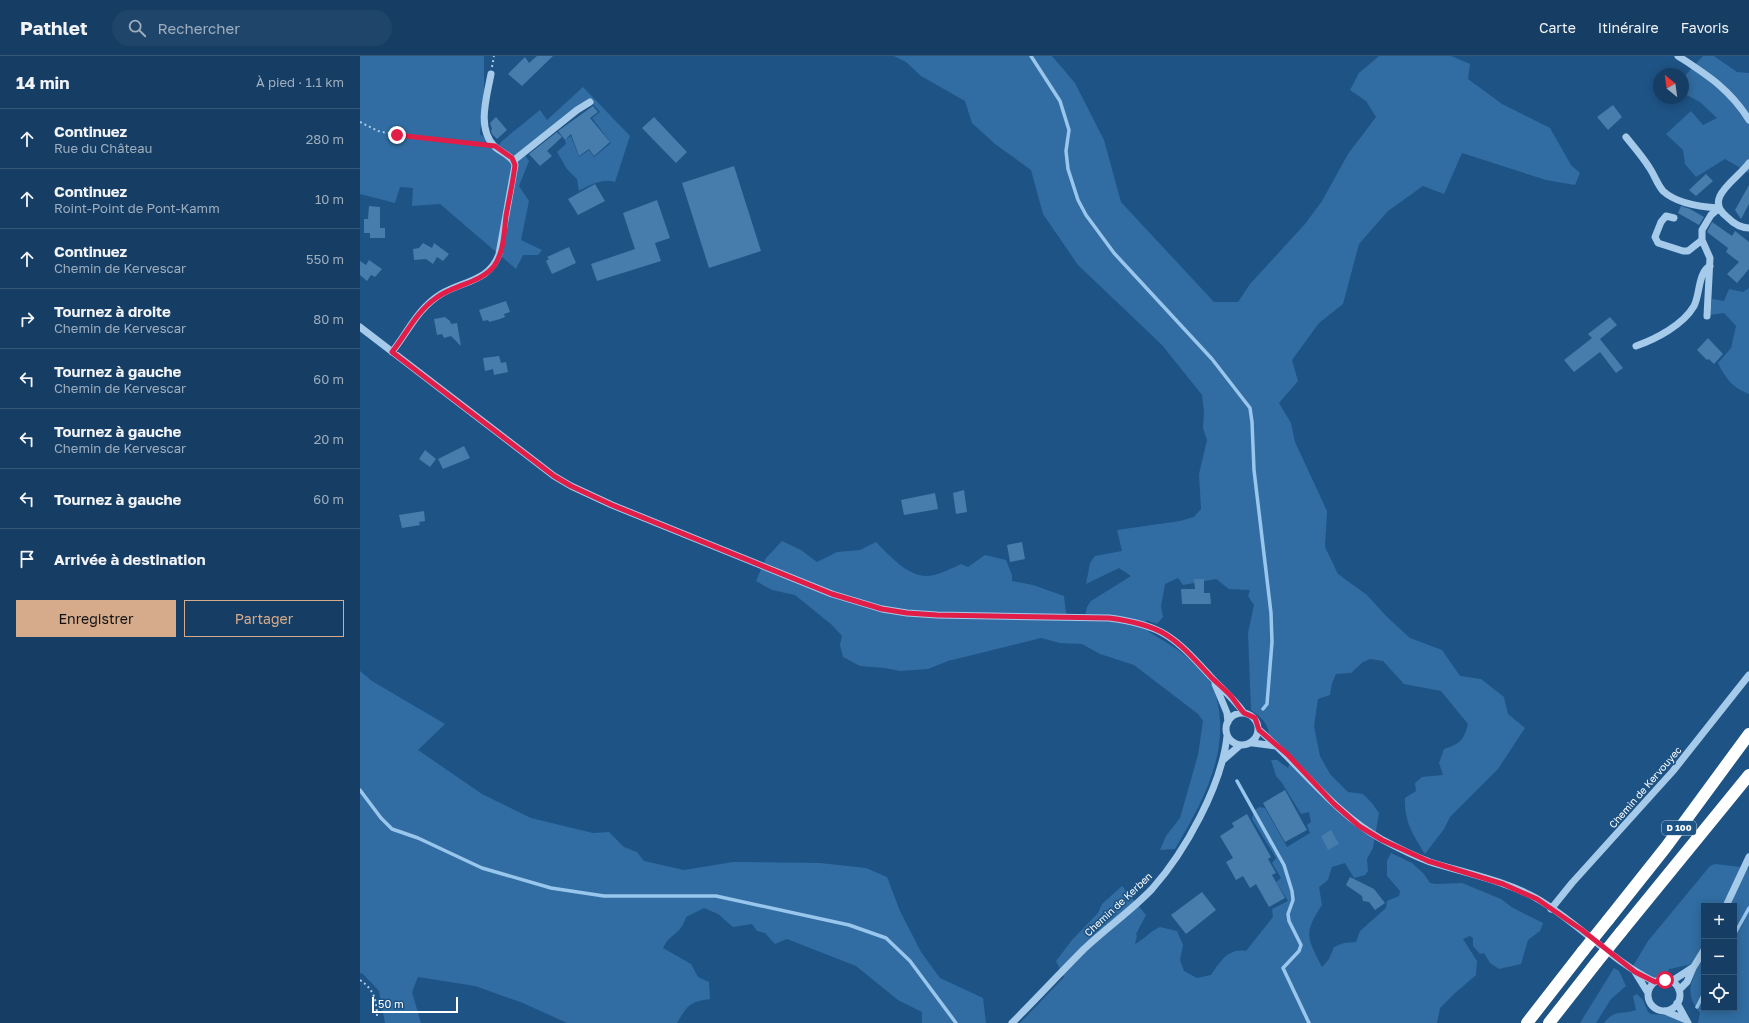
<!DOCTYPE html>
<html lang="fr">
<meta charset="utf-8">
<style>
:root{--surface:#163e64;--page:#1f456a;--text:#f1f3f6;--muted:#9eaebf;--line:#355778;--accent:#d6ab8b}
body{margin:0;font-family:"Golos Text",sans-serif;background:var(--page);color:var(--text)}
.controls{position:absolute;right:12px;bottom:12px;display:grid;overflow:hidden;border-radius:0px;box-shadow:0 2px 10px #0003}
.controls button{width:36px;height:36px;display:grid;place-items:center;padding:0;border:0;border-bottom:1px solid var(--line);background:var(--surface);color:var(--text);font:20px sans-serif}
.compass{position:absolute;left:1293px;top:12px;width:36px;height:36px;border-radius:50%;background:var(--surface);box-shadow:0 2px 10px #0003;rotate:331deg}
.scale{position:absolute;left:12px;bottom:10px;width:86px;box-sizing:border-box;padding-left:4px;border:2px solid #fff;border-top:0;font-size:11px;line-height:14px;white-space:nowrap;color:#fff;-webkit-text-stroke:3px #1e5385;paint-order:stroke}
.stop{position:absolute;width:12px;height:12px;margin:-9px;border:3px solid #e11d48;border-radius:50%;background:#fff}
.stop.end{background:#e11d48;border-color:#fff;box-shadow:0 1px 4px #0008}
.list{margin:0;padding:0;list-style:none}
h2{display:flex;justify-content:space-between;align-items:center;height:52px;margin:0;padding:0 16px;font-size:17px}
h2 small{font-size:13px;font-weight:400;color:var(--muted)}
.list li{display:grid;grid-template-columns:26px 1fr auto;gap:12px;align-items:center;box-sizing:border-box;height:60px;padding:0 16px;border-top:1px solid var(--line)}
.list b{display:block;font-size:15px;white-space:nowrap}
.list p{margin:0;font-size:13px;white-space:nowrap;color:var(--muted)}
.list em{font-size:13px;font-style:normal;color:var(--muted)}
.actions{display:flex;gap:8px;padding:12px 16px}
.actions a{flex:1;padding:9px 0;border:1px solid var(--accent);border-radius:0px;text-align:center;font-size:14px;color:var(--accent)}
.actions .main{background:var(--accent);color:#111}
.icon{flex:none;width:22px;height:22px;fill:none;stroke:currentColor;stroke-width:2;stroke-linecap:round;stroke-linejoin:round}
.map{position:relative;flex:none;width:1389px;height:967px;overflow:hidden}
header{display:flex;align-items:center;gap:24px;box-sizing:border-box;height:56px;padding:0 20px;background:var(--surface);border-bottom:1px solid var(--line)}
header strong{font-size:19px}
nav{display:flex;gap:22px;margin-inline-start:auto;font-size:14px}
.search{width:280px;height:36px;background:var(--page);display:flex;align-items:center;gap:10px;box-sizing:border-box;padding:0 14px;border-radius:22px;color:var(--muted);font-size:15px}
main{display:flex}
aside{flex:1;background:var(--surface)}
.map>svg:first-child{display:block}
</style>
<header>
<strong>Pathlet</strong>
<div class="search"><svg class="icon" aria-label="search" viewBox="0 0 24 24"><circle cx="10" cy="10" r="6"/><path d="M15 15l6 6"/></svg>Rechercher</div>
<nav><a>Carte</a><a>Itinéraire</a><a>Favoris</a></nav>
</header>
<main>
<aside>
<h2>14 min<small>À pied · 1.1 km</small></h2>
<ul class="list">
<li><svg class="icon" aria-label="ahead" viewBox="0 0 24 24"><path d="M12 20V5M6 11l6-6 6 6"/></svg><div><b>Continuez</b><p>Rue du Château</p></div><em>280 m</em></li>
<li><svg class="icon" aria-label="ahead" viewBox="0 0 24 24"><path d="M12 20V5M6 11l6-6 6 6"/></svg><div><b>Continuez</b><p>Roint-Point de Pont-Kamm</p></div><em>10 m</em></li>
<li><svg class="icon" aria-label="ahead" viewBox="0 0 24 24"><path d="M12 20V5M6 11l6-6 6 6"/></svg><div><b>Continuez</b><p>Chemin de Kervescar</p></div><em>550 m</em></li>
<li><svg class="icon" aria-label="right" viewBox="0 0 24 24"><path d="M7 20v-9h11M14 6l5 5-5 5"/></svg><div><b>Tournez à droite</b><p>Chemin de Kervescar</p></div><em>80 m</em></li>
<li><svg class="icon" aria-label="left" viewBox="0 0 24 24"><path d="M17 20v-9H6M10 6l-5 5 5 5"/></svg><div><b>Tournez à gauche</b><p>Chemin de Kervescar</p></div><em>60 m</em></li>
<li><svg class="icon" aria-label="left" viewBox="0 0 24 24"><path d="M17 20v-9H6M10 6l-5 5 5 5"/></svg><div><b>Tournez à gauche</b><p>Chemin de Kervescar</p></div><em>20 m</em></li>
<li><svg class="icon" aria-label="left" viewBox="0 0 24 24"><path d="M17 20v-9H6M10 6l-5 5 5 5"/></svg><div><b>Tournez à gauche</b></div><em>60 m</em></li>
<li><svg class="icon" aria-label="arrive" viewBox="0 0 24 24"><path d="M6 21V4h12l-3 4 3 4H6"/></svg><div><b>Arrivée à destination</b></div></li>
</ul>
<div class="actions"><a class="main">Enregistrer</a><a>Partager</a></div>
</aside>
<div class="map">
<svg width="1389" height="967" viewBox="0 0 1389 967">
<rect width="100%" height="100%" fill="#1e5385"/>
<path fill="#316da2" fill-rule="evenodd" d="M0 0H124V33L120 78 135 90V93L142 85 180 54 187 64 223 31 270 80 255 126C243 122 230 129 219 135L217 123 207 113 197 96 206 88 205 84 211 80 219 101 229 94 234 101 251 87 232 62 240 56 232 47 165 99 169 105 159 130 169 145 161 184 182 194 178 199H163L156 213 80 148 52 150 53 132 40 131 35 147 0 138Z
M534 0H692L715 27 744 84 761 146 854 246H878L890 228 945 168 962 145 988 98 1016 61 1006 45 990 34 999 17 1019 0H1091L1110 8 1108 23 1142 48 1190 72 1211 109 1220 117 1215 129 1186 124 1102 97 1084 138 1063 130 1028 155 999 188 983 248 959 267 932 304 938 325 919 347 931 367 935 386 967 455 965 491 978 518 1007 539 1026 560 1050 582 1082 594 1100 620 1121 623 1144 641 1148 658 1165 672 1138 713 1090 761 1084 773 1065 798C1053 779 1044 766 1045 742L1056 735 1055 727 1062 721 1083 719 1079 707 1084 693C1100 688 1104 684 1108 668L1081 635 1044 628 1023 605 1010 603 1003 606 991 617 976 618 972 627 970 639 958 643 954 670 960 700 970 718 988 736 1003 738 1012 747 1019 757 1013 792 1007 803 1008 815 1005 819 994 822 985 807 972 811 968 824 959 831 962 849C943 878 947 881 962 911L969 903 974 891 984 887 996 886 1000 875 1026 852 1027 845 1039 840 1040 835 1027 820V805L1031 797 1052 807 1064 818 1070 827 1076 828 1102 827 1141 843 1153 852 1183 867 1180 875 1168 884 1161 908 1139 913 1130 907 1124 897 1120 898 1113 890V882L1110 880 1103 883 1117 905 1116 919 1094 938 1080 952 1077 967H660L704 921 696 905 712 884 738 857 742 848 762 830 786 859 776 878 777 880 775 888C785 883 790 875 800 871L817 875 823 889 820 904 824 915 837 922 851 919C860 906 868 892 886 895L913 861 912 853 928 845 916 826 921 822 912 807 916 802 892 763 894 755 899 751 905 752 927 791 950 777 947 769 951 766 949 756 941 758 922 727 916 720 911 704H917L928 712 931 703 909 682C910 669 901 661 891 654L888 577 894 549 888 540 890 534 869 533 856 523 823 529 818 522 805 528 801 550 803 561 797 568 786 564 789 576C813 590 831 601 848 623 855 631 857 643 859 654 866 706 840 750 815 793L800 794 806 780 820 762 838 699 843 665 838 658 774 609 740 598 722 588 700 587 681 582 588 605 568 613 540 615 525 612 500 610 483 601 480 589 482 580 472 569 435 539 412 534 396 525 406 502 422 485 441 494 457 506 477 496 500 494 516 486C531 501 551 525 574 519 583 517 592 512 601 508L608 511 625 499 646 504 652 519V525L673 529 704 540 707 565H724L727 551 731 545 771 520 759 512 726 528 730 507 735 500 762 495 757 474 820 465 834 461 841 453 839 418 847 384 843 372 844 356 842 339 802 289 718 209 683 158 671 114 635 88 612 67 605 45 561 20 546 6Z
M1343 0H1354L1377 16 1389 17V117L1365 103 1336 121 1325 108 1323 94 1306 78 1331 55 1343 69 1357 62 1340 46 1323 37V22Z
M1389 232V338C1372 331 1366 323 1358 307L1371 292 1376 270 1364 257 1350 259 1352 243 1364 245 1369 233 1383 236Z
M0 615 12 625 85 668 58 694 122 738 171 762 233 777 249 776 264 791 277 796 284 805 324 814 373 806 460 807 506 812 527 821 540 855 561 896 580 922 623 942 626 967H562V956L538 944 496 910 427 883 415 888 405 877 397 875 392 868 373 871 358 858 344 852 326 861C320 880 311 876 303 892L331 908 338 921 349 926 350 943C329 946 328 949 317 967H207L163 947 115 930 58 921 52 936 61 967H25L19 935 3 918 0 917Z
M1355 808 1389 812V967H1338L1340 957C1325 938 1330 928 1339 908 1333 907 1317 912 1309 913L1306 926 1290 921 1273 910 1288 885 1350 810ZM1344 850H1374V952H1344Z
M1254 912 1259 915 1266 930 1251 943 1236 967H1220Z
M1277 938 1283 944 1288 956 1291 958 1314 960 1327 967H1244C1254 953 1262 959 1276 954L1273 940Z"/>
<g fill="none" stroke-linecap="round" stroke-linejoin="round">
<path stroke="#99c6ec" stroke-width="3.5" d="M671 0 700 45 709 74 706 95 708 113 718 144 726 159 754 197 852 303 890 352 892 366 894 414 911 557 912 586 907 648 903 653
M877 725 924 809 932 835 933 844 928 858 929 865 941 889 939 895 923 912 949 967
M0 734 21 762 32 773 58 782 122 812 191 832 244 840H356L489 869 526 882 550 905 596 967
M1374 879 1389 852
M1337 951 1344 937"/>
</g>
<path fill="#467dad" d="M177 0H193L162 30 148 18 165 1 169 7Z
M1253 49 1262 61 1248 74 1237 61Z
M233 50 238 56 230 62 250 86 234 100 229 93 219 100 211 78 205 84 198 75Z
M136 61 147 74 137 83 132 78 131 75 132 73 130 67Z
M294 61 327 96 316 107 282 72Z
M197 76 202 81 187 95 192 100 180 110 169 98Z
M374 110 401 195 349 212 322 127Z
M1346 118 1353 125 1336 140 1329 134Z
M235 128 245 145 218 159 208 143Z
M1389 129V148L1381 163 1375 154Z
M297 144 310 182 295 187 301 205 237 225 231 208 275 193 263 157Z
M9 150 20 151V172H25V182H10V177H4V163H8Z
M1321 150 1330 153 1344 161 1339 169 1318 157Z
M1352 166 1372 180 1375 175 1389 186V213L1377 227 1367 218 1379 206 1366 196 1368 192 1347 176Z
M63 187 72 192 74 187 89 198 83 205 77 201 73 208 66 203 54 204 53 193 59 192Z
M209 191 216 207 192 218 186 205 189 203 187 201Z
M9 204 22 213 15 221 11 219 7 225 0 219V205L6 209Z
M146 245 150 256 144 258 145 261 140 263 129 266 128 264 123 265 119 254Z
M85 261 90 265 91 268 97 267 101 290 91 280 84 282 82 278 77 279 74 263Z
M1250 261 1257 269 1240 283 1263 312 1256 317 1240 296 1214 316 1204 304 1232 282 1228 278Z
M1348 282 1363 298 1354 308 1349 303 1347 304 1337 294Z
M139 300 141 307 146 306 148 316 134 319 133 313 125 315 123 302Z
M104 390 110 402 83 413 78 403Z
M65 394 76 403 70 411 59 403Z
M604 434 607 456 596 458 593 437Z
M575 437 578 453 544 459 541 444Z
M64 455 65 465 59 466 60 469 42 472 39 459Z
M662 486 665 503 650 506 647 489Z
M834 523H844V537H850L851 548H822L821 533H835Z
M925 734 947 774 925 786 903 747Z
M887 758 911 801 908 803 916 817 912 819 925 842 909 851 896 828 890 832 883 820 876 824 866 806 873 802 860 780 874 771 872 767Z
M971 774 979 788 968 794 961 780Z
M990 821 1014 833 1025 847 1015 854 1009 846 1003 845 1002 840 986 829Z
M842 836 856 854 826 878 811 859Z"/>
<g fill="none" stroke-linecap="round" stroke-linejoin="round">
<path stroke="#a6caea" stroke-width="2" stroke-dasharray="2 3" stroke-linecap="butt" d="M132 11 134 0
M0 66 18 75 37 79 122 89
M0 924C15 934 17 946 17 963"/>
<path stroke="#a6caea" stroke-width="7" d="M1318 0C1347 19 1370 33 1389 64
M1266 81C1274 91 1282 100 1289 111 1294 118 1297 128 1303 135 1316 147 1341 151 1359 152
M153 105 217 54 230 46
M1389 107C1378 123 1342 142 1367 161 1373 167 1380 172 1389 172
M1314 162 1306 160 1301 166 1295 181 1298 187 1323 195H1328L1342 184
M1347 260 1350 202 1342 184V174L1351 159 1359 152
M0 271 194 420 211 430 252 449 472 538 522 553 547 557 577 559 749 562C804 569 815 582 851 621 862 633 874 643 884 657
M1276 290C1296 283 1323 269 1334 250 1340 239 1338 216 1350 210
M32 296C48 276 58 252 81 238 103 225 130 225 139 198L155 109C153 100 142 97 135 91 116 73 127 40 131 18
M855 628 867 657 868 666
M866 673a16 16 0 1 1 32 0a16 16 0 1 1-32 0Z
M899 674C940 709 973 756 1021 783 1036 791 1054 800 1070 806 1105 817 1143 824 1176 842 1218 866 1251 905 1295 926
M893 687 916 690
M863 704 879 690
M1366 850 1389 801
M1191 853 1212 827 1313 715 1389 619
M1275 916 1288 937
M1288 939a16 16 0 1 1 32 0a16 16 0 1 1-32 0Z
M1312 925 1332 912
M1319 934 1327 926 1333 912 1344 894
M1317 947 1328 967
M1305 955 1324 963
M652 967C676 943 700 917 724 893 746 872 771 855 792 833 825 796 862 729 867 680"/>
<path stroke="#fff" stroke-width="12" d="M1248 864 1306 791 1389 678
M1261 876 1389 719
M1167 967 1223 895
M1189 967 1236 907"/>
<path stroke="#fff" stroke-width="12" d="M1223 895 1248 864
M1236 907 1261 876"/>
</g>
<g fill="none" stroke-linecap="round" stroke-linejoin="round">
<path stroke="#e11d48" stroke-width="5" d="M37 79 135 90 152 102 155 109C153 126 149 143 146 160 144 176 144 196 134 210 121 227 93 229 76 242 56 256 47 277 32 296L194 420 211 430 252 449 472 538 522 553 547 557 577 559 749 562C804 569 814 581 851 621 857 627 863 632 869 638 874 643 879 652 884 657 888 659 892 660 895 662L899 674 927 698 974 748 999 770 1022 784 1068 805 1143 828 1177 843 1222 874 1275 916 1295 926 1305 924"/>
</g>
<g text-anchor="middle" stroke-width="3.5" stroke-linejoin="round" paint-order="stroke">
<rect fill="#1e5385" stroke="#bccbda" stroke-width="1" x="1302" y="765" width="34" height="14" rx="3"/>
<g font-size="9" font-weight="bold" fill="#fff">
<text x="1319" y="775">D 100</text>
</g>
<g font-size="10" fill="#fff" stroke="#1e5385">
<text transform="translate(1285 731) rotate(-49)" y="4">Chemin de Kervouyec</text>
<text transform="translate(758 848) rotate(-43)" y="4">Chemin de Kerben</text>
</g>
</g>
</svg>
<div class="controls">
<button>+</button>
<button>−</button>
<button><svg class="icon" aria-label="locate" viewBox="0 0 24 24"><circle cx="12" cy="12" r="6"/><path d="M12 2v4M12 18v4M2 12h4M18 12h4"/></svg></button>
</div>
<svg class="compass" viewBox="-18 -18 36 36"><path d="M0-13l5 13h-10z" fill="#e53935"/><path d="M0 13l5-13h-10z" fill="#9eaebf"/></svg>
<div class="scale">50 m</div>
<div class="stop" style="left:1305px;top:924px"></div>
<div class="stop end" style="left:37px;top:79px"></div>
</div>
</main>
